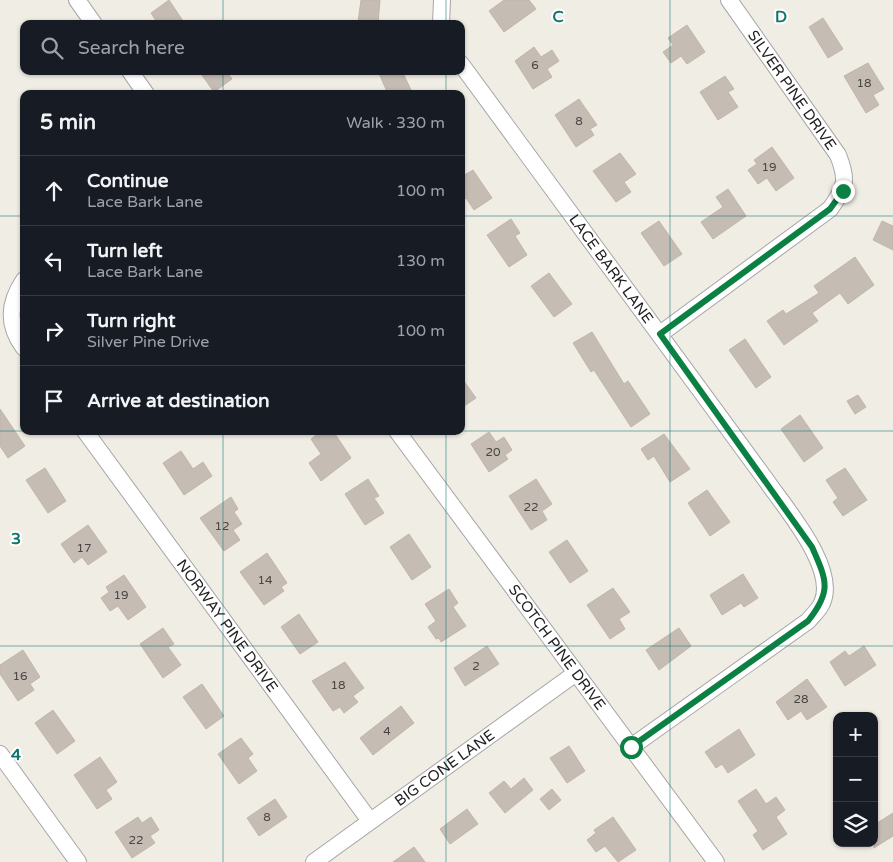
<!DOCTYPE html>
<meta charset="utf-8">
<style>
:root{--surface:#171b24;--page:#242831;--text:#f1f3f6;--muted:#9ea1a6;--line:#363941}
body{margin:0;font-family:"Varela Round",sans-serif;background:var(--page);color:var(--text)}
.controls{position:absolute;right:15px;bottom:15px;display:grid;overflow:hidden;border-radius:10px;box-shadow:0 1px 4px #0004}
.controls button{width:45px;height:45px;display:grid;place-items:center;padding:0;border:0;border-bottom:1px solid var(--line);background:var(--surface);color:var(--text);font:25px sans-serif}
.stop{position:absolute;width:15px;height:15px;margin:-11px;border:4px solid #0b8043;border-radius:50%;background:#fff}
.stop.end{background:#0b8043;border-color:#fff;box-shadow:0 1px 5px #0008}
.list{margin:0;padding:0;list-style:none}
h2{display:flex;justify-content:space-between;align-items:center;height:65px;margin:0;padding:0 20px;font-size:21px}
h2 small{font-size:16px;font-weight:400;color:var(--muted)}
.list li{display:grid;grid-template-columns:32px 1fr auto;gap:15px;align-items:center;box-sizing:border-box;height:70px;padding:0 20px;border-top:1px solid var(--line)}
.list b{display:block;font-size:19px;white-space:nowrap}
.list p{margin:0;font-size:16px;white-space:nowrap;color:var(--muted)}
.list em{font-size:16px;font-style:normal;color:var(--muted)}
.icon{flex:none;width:28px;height:28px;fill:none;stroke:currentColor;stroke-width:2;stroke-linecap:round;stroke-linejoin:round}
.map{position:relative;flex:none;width:893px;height:862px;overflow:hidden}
.search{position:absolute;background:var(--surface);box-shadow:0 1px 4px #0004;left:20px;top:20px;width:445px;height:55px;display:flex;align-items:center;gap:12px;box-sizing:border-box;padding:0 18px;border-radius:10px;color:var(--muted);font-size:19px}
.panel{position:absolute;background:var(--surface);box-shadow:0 1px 4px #0004;left:20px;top:90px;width:445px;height:345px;border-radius:10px}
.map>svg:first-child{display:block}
</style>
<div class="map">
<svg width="893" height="862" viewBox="0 0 893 862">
<rect width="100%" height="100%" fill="#f0ede5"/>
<path fill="#c5bcb4" stroke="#c3b5a7" d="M169 0 185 24H158L151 13Z
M361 0H380L378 24 358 22Z
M504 0H529L536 9 504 32 489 11Z
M823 18 843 49 828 58 809 27Z
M687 25 705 52 687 64 681 56 671 63 663 52 673 45 668 38Z
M534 47 541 57 552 50 559 61 547 69 552 77 533 89 515 61Z
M868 63 884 89 873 95 879 105 866 113 844 76Z
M199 71H226L232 79 214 92Z
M378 71H402L411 90 404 94H388Z
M725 76 734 89 728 92 738 107 718 120 700 92Z
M579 99 597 125 590 129 594 135 576 147 555 115Z
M772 147 794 178 776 191 767 178 758 184 748 170 757 164 754 160Z
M620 153 636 174 624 182 631 192 616 202 593 171Z
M473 170 492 198 474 210 466 198 461 201V177Z
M728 189 746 216 713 239 701 222 723 207 716 197Z
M511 219 520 233 515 236 527 255 509 267 487 235Z
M659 221 682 254 664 266 641 233Z
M882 221 893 226V250L873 240Z
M855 257 874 285 848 304 840 293 812 313 818 321 784 345 767 321 783 310 786 314 819 293 814 286Z
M549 273 572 304 554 317 531 286Z
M592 332 624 384 628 381 650 414 631 427 594 370 591 372 573 343Z
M745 339 771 377 756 388 729 350Z
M461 377 476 398 461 408Z
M858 395 866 407 855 414 847 401Z
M0 409 25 446 8 458 0 446Z
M800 415 823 448 804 462 781 429Z
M322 431H333L351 458 321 481 309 463 321 454 311 439Z
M489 432 496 442 504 437 512 450 505 455 508 459 489 472 471 444Z
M664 434 690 469 670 482 654 456 648 460 641 449Z
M181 451 193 469 203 462 212 476 184 495 163 463Z
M45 468 66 501 48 513 26 480Z
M845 468 867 500 843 516 833 502 838 498 826 480Z
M368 479 379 496 374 498 384 513 365 525 345 494Z
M536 479 552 504 542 511 547 520 531 530 509 496Z
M707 490 730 522 710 536 688 503Z
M231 497 238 509 234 512 242 524 233 530 240 540 224 551 200 518Z
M88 525 107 552 88 565 82 557 74 563 61 544Z
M409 534 431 567 412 580 390 547Z
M567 540 588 571 570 583 549 552Z
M267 553 287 583 281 587 284 591 264 605 240 572Z
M743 574 758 598 744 607 741 603 722 615 710 595Z
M124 575 146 607 128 620 118 606 110 611 101 598 109 592 106 587Z
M613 588 630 612 619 619 625 629 610 639 587 605Z
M449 589 458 603 453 607 466 626 441 642 439 638 436 639 428 627 436 621 425 604Z
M299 614 318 642 300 654 281 627Z
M163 628 174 644 168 647 181 665 163 678 140 644Z
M679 628 691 646 659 670 646 650Z
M487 646 499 664 465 686 454 668Z
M864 646 876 665 845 686 830 662 845 651 849 656Z
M23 650 40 677 30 684 34 690 18 701 0 674V665Z
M345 662 364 688 353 696 358 702 344 713 340 707 333 711 312 681Z
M807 679 827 707 807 720 801 711 788 720 776 702Z
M202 684 224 716 206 729 183 697Z
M401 706 414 723 373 755 360 738Z
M53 710 75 741 57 754 35 723Z
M739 729 755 755 728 773 722 764 716 768 705 752Z
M241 738 253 754 248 758 257 771 239 784 218 754Z
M569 746 585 771 567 783 550 758Z
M100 757 117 782 106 790 112 799 97 809 74 775Z
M524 778 533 790 505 813 489 793 504 781 511 789Z
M552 789 561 800 549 810 540 799Z
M756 789 766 804 776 797 785 810 776 817 787 834 763 850 753 835 758 831 738 801Z
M275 799 287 817 259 836 247 818Z
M467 809 478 824 450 844 440 829Z
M893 813V836L874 848V825Z
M138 817 142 823 151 817 159 830 150 836 155 843 132 858 115 832Z
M613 817 636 850 618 862 605 846 596 852 587 840 596 833 594 830Z
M414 847 425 862H393Z"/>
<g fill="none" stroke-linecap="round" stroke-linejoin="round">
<defs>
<g id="street">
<path d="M77 0 94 24"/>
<path d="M441 24 442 0"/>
<path id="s1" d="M461 64 766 480C785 508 838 568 822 603 819 610 812 616 808 621L631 747"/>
<path d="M130 71 146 94"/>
<path d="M24 280C8 304 7 325 24 348"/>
<path d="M660 334 830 209C846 187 848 180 838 155L729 0"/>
<path id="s2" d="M85 431 370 821"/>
<path id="s3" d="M397 431 716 862"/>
<path d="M0 754 78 862"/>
<path id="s4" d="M314 862 576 673"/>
</g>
</defs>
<use href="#street" stroke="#a6a6a6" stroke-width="18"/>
<use href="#street" stroke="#fff" stroke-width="16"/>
</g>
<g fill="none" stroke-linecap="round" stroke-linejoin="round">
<path stroke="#0b8043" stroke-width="6" d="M631 747 808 621C832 591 827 581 812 547L660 334 830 209 843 191"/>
</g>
<path fill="none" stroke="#0f766e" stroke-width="1" stroke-opacity="0.55" d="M223 0V24M446 0V24M670 0V862M223 71V94M446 71V94M0 216H24M461 216H893M0 431H24M223 431V862M446 431V862M461 431H893M0 646H893"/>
<g text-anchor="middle" stroke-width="4" stroke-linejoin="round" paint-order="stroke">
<g font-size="12" fill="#484644">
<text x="535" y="69">6</text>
<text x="864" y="87">18</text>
<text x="579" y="125">8</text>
<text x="769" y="171">19</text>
<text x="493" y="456">20</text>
<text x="531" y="511">22</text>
<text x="222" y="530">12</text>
<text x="84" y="552">17</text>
<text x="265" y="584">14</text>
<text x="121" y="599">19</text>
<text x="476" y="670">2</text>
<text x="20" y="680">16</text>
<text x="338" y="689">18</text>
<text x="801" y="703">28</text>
<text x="387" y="735">4</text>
<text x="267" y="821">8</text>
<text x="136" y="844">22</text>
</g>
<g font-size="15" fill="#1f1f1f" stroke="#fff">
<text transform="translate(792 90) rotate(55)" y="5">SILVER PINE DRIVE</text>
<text dy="5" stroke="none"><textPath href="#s1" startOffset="254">LACE BARK LANE</textPath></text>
<text dy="5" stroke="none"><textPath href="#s2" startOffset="241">NORWAY PINE DRIVE</textPath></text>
<text dy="5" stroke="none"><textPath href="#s3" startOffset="269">SCOTCH PINE DRIVE</textPath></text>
<text dy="5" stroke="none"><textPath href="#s4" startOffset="161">BIG CONE LANE</textPath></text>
</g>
</g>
<g font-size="16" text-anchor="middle" font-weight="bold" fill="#0f766e" stroke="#fff" stroke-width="4" stroke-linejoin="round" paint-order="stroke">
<text x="558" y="22">C</text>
<text x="781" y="22">D</text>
<text x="16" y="544">3</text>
<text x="16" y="760">4</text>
</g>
</svg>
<div class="controls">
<button>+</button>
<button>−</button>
<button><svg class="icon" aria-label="layers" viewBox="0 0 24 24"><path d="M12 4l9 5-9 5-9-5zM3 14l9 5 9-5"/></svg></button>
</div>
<div class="stop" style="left:631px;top:747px"></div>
<div class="stop end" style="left:843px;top:191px"></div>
<div class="search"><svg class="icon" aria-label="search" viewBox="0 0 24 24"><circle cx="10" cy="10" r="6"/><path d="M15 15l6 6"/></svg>Search here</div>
<section class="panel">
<h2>5 min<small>Walk · 330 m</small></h2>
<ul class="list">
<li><svg class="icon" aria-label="ahead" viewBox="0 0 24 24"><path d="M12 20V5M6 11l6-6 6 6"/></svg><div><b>Continue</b><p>Lace Bark Lane</p></div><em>100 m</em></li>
<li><svg class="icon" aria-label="left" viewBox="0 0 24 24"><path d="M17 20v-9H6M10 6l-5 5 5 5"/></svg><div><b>Turn left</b><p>Lace Bark Lane</p></div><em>130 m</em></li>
<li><svg class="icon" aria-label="right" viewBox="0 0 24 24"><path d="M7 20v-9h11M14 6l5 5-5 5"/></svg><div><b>Turn right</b><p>Silver Pine Drive</p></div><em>100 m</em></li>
<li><svg class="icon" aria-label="arrive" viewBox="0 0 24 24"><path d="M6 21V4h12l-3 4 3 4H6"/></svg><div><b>Arrive at destination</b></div></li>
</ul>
</section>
</div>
